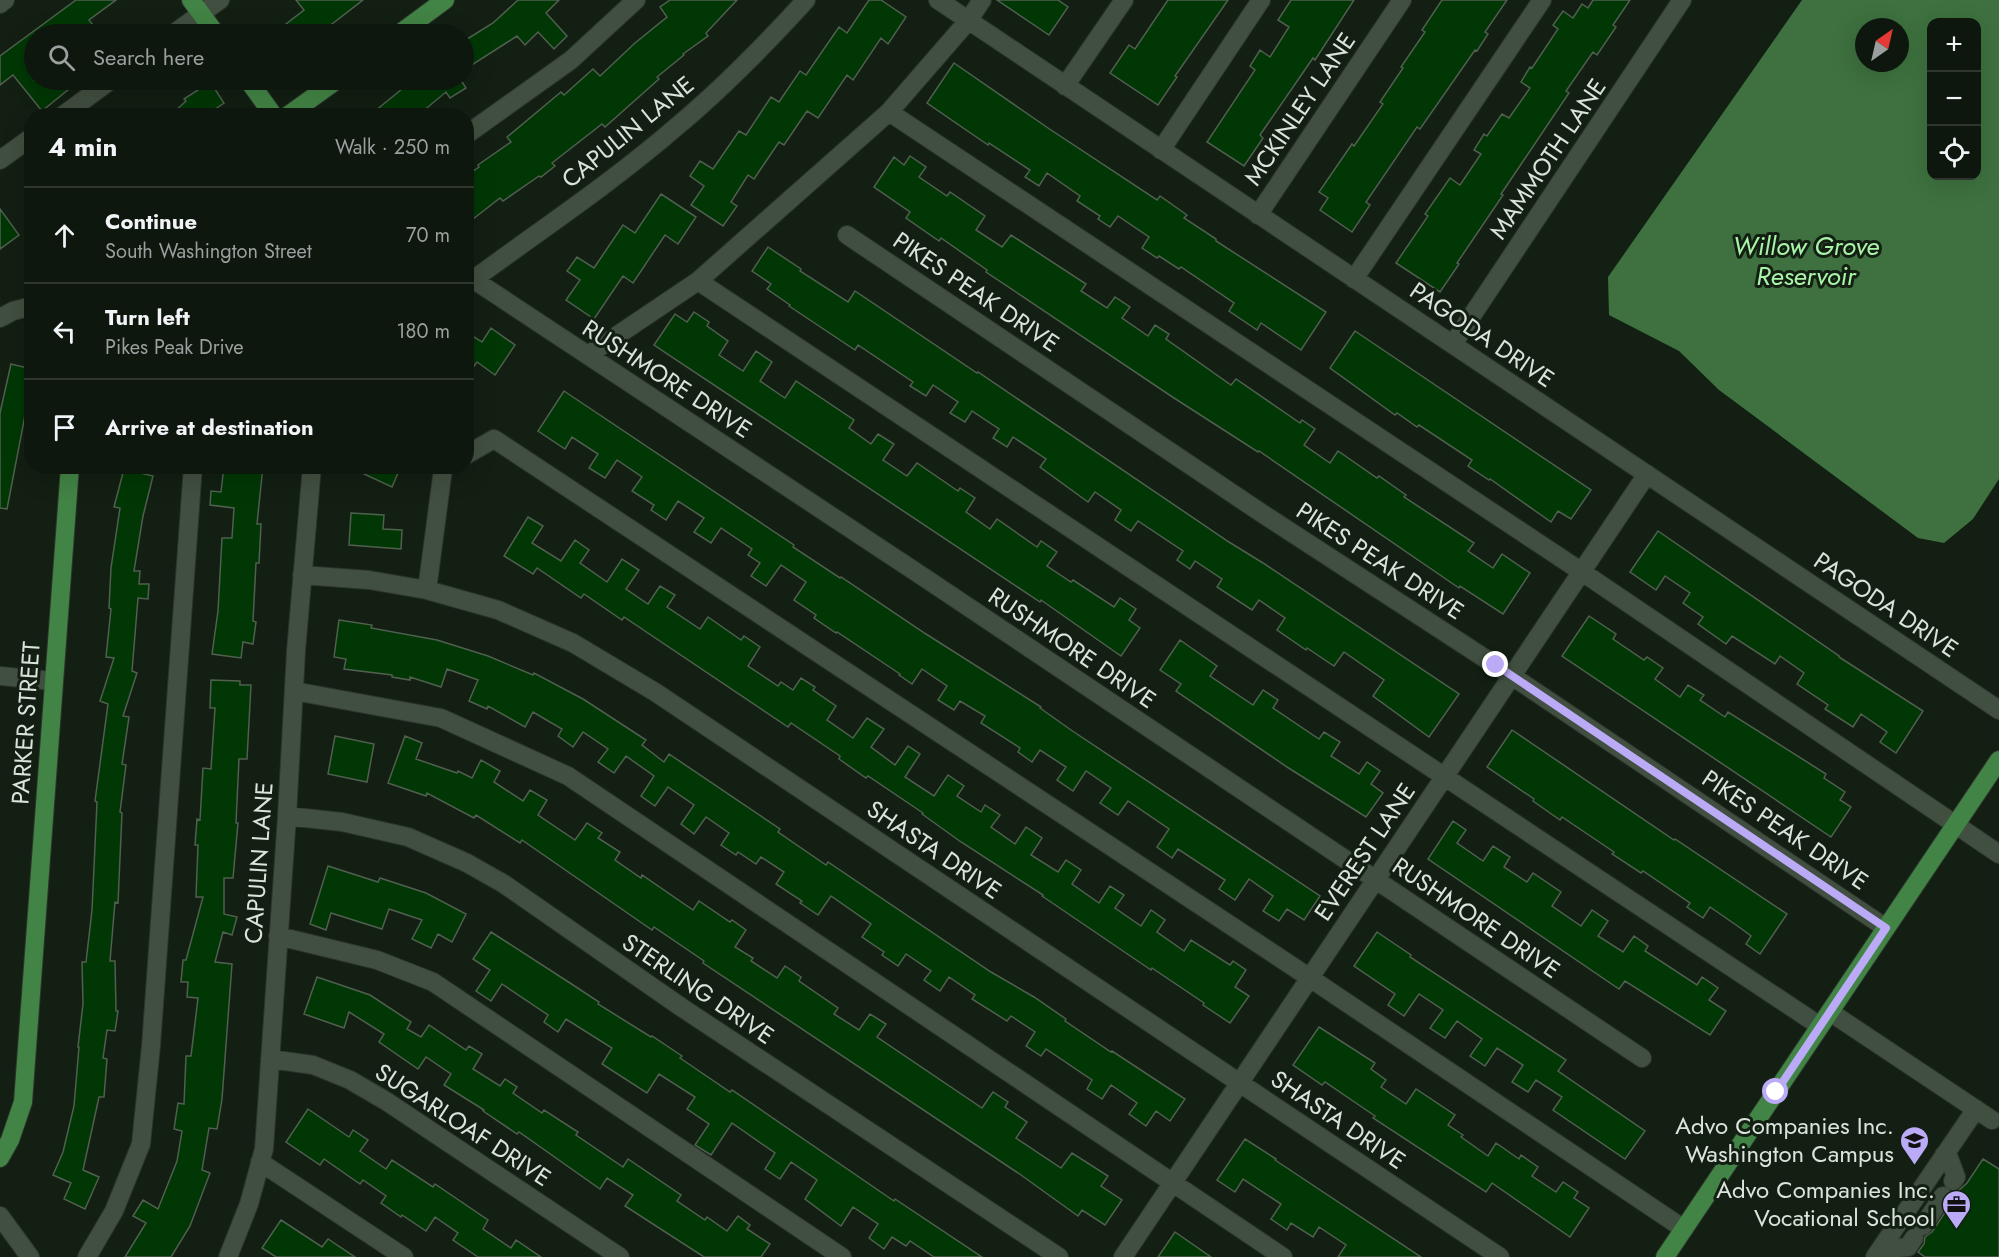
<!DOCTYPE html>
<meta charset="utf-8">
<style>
:root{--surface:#0e170e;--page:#1c241c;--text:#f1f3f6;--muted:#9b9f9e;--line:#2e362e}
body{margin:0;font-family:Jost,sans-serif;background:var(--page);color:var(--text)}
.controls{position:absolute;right:18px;top:18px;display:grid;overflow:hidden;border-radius:12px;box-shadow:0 6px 24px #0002}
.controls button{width:54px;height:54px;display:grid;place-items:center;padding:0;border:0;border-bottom:2px solid var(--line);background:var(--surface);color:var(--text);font:30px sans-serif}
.compass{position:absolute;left:1855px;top:18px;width:54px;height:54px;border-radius:50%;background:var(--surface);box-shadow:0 6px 24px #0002;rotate:34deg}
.stop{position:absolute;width:18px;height:18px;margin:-14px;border:4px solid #bbaaf6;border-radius:50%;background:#fff}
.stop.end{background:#bbaaf6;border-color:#fff;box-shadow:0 2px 6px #0008}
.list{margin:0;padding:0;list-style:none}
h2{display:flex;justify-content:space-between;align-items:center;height:78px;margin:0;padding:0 24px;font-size:26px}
h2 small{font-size:20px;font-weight:400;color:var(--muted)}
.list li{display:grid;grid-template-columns:39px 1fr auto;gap:18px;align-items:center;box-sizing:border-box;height:96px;padding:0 24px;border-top:2px solid var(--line)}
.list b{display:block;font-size:22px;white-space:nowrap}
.list p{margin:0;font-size:20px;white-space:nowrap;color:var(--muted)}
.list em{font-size:20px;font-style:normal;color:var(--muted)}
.icon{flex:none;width:33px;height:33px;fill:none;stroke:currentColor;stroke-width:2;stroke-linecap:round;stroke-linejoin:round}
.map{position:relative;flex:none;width:1999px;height:1257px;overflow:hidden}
.search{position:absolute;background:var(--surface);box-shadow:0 6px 24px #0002;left:24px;top:24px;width:450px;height:66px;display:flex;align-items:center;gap:15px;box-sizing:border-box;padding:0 21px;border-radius:33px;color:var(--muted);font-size:22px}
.panel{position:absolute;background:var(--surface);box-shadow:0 6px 24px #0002;left:24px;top:108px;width:450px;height:366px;border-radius:24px}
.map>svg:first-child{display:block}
</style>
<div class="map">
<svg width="1999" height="1257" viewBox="0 0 1999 1257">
<rect width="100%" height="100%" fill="#121f12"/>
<path fill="#3e713f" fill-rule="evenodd" d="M1802 0H1999V479L1973 519 1944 543 1918 538 1719 390 1679 351 1609 315 1608 277ZM1932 22H1976V176H1932ZM1864 27H1900V63H1864Z"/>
<path fill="#003705" stroke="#505f4f" stroke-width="1.5" d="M76 0H116L89 20 100 34H34V80H80L42 111 13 75 0 85V56Z
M296 0H363L319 34H273L304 10Z
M518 0H559L546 13 567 36 554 49 538 32 525 45 517 36 464 70V41L493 23Z
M670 0H737L706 33 708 36 683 54 684 55 657 77 659 79 605 127 602 124 552 163 555 166 541 177 539 176 503 201 500 198 473 219 466 211V176L479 167 478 165 511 142 507 137 561 92 564 95 593 69 600 76 635 43 667 17 660 7Z
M869 0H881L906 17 888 44 881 38 853 80 847 75 818 118 807 111 784 145 779 142 754 179 748 175 731 202 737 206 723 226 691 205 704 186 690 176 700 161 713 169 739 131 746 135 771 97 779 102 800 71 806 75 839 27 847 33Z
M997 0H1058L1068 7 1049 35Z
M1168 0H1228L1175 76 1177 77 1158 105 1110 73 1129 45 1135 49Z
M1291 0H1354L1315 60 1313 58 1260 135 1263 138 1244 166 1207 142 1255 70 1250 66 1260 50 1270 57 1289 27 1278 20Z
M1442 0H1507L1485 32 1488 34 1477 51 1475 50 1420 129 1417 127 1366 202 1370 205 1352 232 1320 210 1328 198 1319 192 1352 144 1354 146 1383 104 1380 102 1403 68 1401 67 1425 32 1422 30Z
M1593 0H1630L1613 25 1616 27 1597 55 1593 52 1566 91 1569 93 1501 194 1503 195 1457 263 1459 264 1440 292 1396 263 1428 216 1425 214 1450 178 1460 185 1481 154 1474 150 1484 134 1487 136 1502 114 1509 118 1530 88 1521 82 1530 67 1532 68 1558 29 1553 25 1563 11 1573 18 1582 4 1588 8Z
M954 63 1048 128 1157 200 1160 196 1187 215 1184 218 1216 239V241L1326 312 1301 350 1261 323 1257 330 1229 311 1234 303 1181 267 1179 269 1159 256 1157 258 1142 248 1149 237 1118 216 1110 227 1098 219 1100 216 1077 201 1080 196 1047 173 1039 186 1025 177 1030 170 989 143 988 145 927 103Z
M191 80H209L224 103 205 116H170L186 101 184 99 198 90Z
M413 80H461L466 88 450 98 446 92 417 116H369Z
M910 156 926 167 919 177 947 196 950 192 985 216 976 230 1002 247 1011 235 1086 284 1081 291 1107 308 1115 297 1130 307 1122 318 1148 336 1155 325 1169 334 1166 339 1231 385 1236 379 1300 423 1302 420 1315 429 1304 445 1330 463 1338 451 1377 478 1379 476 1406 495 1404 497 1474 543 1468 551 1493 568 1502 554 1530 573 1503 614 1460 586 1459 588 1259 451 1258 452 1174 398 986 272 987 270 941 238 939 241 906 218 910 212 874 187 894 157 904 165Z
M661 194 696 217 678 244 665 235 633 283 623 276 594 319 566 300 580 280 567 271 577 257 594 268 623 225 635 233Z
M0 209 19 235 0 249Z
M768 247 801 269 800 271 848 302 855 291 977 373 978 372 1229 542 1263 563 1459 694 1429 737 1373 696 1384 680 1344 652 1334 666 1307 648 1306 650 1277 630 1285 618 1259 600 1252 610 1217 587 1222 579 1195 561 1190 569 1177 560 1183 551 1138 521 1131 531 1115 520 1121 510 1095 492 1088 502 1040 467 1046 459 1013 437 1007 447 993 438 999 429 972 411 965 422 950 413 958 402 933 385 926 396 910 386 913 382 858 345 855 350 789 306 790 305 767 289 771 284 752 271Z
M694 312 709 322 707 326 728 341 719 355 743 371 756 351 772 362 760 381 785 398 796 381 854 420 849 428 871 444 878 434 894 444 883 460 907 476 917 463 958 491 960 488 975 498 966 512 990 529 997 519 1037 547 1041 541 1057 552 1047 566 1071 582 1073 580 1114 607 1120 598 1136 609 1129 620 1140 628 1121 656 1041 600 1040 602 654 345 675 314 687 322Z
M491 328 515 345 495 375 477 362 466 377V332L482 342Z
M1355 331 1591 490 1571 519 1558 511 1551 522 1490 479 1489 480 1468 466 1472 460 1419 425 1417 427 1397 413 1395 415 1330 368Z
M11 364 32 369V379L7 509 0 508V413Z
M564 391 794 545 793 547 840 578 841 577 926 634 1041 707 1040 708 1071 730 1320 896 1304 920 1287 909 1279 921 1263 911 1273 896 1249 879 1235 900 1219 889 1225 880 1178 849 1172 858 1157 847 1169 829 1128 801 1118 815 1100 803 1111 788 1086 771 1073 791 1057 780 1066 767 1040 750 1032 762 1018 752 1020 748 981 723 985 716 960 701 954 710 938 700 947 686 922 669 912 684 899 675 900 674 837 632 836 633 814 618 816 615 794 600 806 582 781 565 766 586 751 576 760 563 748 555 752 549 721 528 711 543 694 532 704 518 678 501 666 520 651 510 654 505 632 491 642 477 617 460 605 478 589 468 598 454 572 437 565 449 538 431Z
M224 466H263L257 524H261L259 563H256L253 621 256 622 253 644 243 642 241 658 212 654 218 611 222 538H232L234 508 210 505 211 491 221 492Z
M347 466H401L392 487Z
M124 469 153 476 143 516 134 571H140L139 584H149L148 599 138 598 132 671 137 673 123 716 129 717 122 764 126 765 120 812 122 813 118 903 115 902 110 961H115L116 1011H118L115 1031 107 1030 103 1058 107 1059 104 1097H99L83 1170 99 1177 85 1209 64 1199 71 1183 53 1175 63 1152 74 1106 79 1047H78L83 1004 82 962H86L92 910 97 802 95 801 108 704 100 701 114 658 106 657 111 609 109 608 111 568 120 508 114 507Z
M351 513 384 515 383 529 402 530 401 549 349 545Z
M528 517 543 526 532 543 561 561 575 540 589 550 580 563 607 582 622 559 639 570 626 589 648 604 660 586 675 595 667 607 700 629 708 617 741 640 744 636 760 647 748 666 778 686 781 682 793 690 801 678 815 687 813 690 836 706 827 720 853 738 867 718 884 729 871 747 895 765 908 746 920 754 905 777 934 796 948 775 964 786 957 796 981 812 985 805 1000 815 991 827 1015 844 1026 827 1042 838 1031 855 1058 872 1066 860 1081 870 1072 884 1099 903 1110 886 1124 895 1115 908 1141 926 1151 910 1165 920 1157 932 1184 951 1191 940 1230 965 1233 961 1246 970 1235 987 1249 996 1230 1023 1203 1005 1204 1003 1152 968 1151 970 1042 896 1043 895 961 842 922 814 923 813 868 776 866 778 839 759 840 756 791 723 788 727 624 617 622 620 584 594 581 598 537 568 533 574 504 556Z
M1658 531 1839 656V657L1923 711 1896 753 1880 742 1887 732 1861 714 1853 727 1825 709 1828 705 1797 684 1804 673 1780 656 1775 664 1732 636 1726 644 1698 624 1703 617 1683 603 1690 593 1665 576 1656 590 1630 572Z
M1589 616 1616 634 1613 639 1644 660 1647 657 1663 668 1655 679 1680 697 1688 685 1704 695 1700 700 1725 717 1728 712 1826 774 1824 778 1845 792 1840 800 1851 807 1831 837 1562 656Z
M339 620 372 625 371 628 437 640 488 656 533 675 534 673 583 699 646 740 642 745 664 762 669 754 780 829 778 832 826 865 828 862 991 972 1034 997 1066 1019 1065 1021 1111 1052 1112 1051 1185 1099 1170 1121 1156 1111 1146 1126 1129 1114 1137 1103 1111 1085 1102 1099 1087 1089 1092 1080 1046 1049 1041 1056 1026 1046 1035 1032 1011 1016 1007 1021 972 999 975 995 949 977 940 991 924 980 931 971 906 954 898 966 882 955 884 952 862 937 871 924 831 896 818 915 800 903 802 901 776 884 784 872 761 857 756 864 738 852 736 855 721 845 729 833 706 817 694 834 681 824 694 805 668 787 655 806 641 796 654 776 626 756 614 773 598 762 608 749 583 732 573 747 558 736 562 729 533 712 525 727 488 706 487 709 469 701 478 680 447 669 441 687 410 677V680L392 677V675L344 669 346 659 334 657Z
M1180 640 1217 666 1210 676 1253 705 1263 690 1278 700 1273 708 1319 739 1324 732 1340 742 1331 756 1359 774 1367 762 1380 771 1371 784 1383 793 1366 817 1287 767 1176 691 1181 684 1160 670Z
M211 680 240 681V685H251L247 759H239L236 823H238L233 878H224V914L237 917 232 935 223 932 215 962 232 964 222 1099 217 1129 209 1128 202 1170 210 1173 190 1226 171 1257H125L146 1223 133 1216 143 1200 158 1209 177 1161 182 1131 174 1129 178 1103 184 1104 186 1056H191L198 998 187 997 188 982H181L183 960H186L203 897H196L198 845H195L197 819 200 820 203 768 211 769 215 708H210Z
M1512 730 1674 840 1675 839 1787 914 1760 954 1746 944 1751 936 1739 927 1710 907 1703 918 1687 907 1690 903 1643 871 1641 873 1612 854 1614 852 1562 817 1560 820 1533 801 1534 799 1487 767Z
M335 736 374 744 367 782 328 774Z
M405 736 422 743 416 759 457 773 458 771 472 778 481 760 500 771 494 782 523 801 530 790 547 800 538 815 575 840 587 823 602 833 598 838 620 852 615 860 641 878 642 875 693 910 699 901 730 922 732 920 746 930 735 947 753 958 751 961 777 978 785 966 801 977 799 981 838 1008 834 1014 859 1030 870 1014 886 1024 877 1037 982 1108 993 1092 1008 1102 1005 1107 1027 1122 1016 1138 1061 1168 1072 1153 1108 1176 1101 1186 1122 1200 1105 1225 1082 1210 1078 1216 1021 1175 703 963 704 961 654 927 652 930 522 840 520 843 476 815 474 818 427 793 426 796 388 783Z
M1453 821 1466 830 1457 843 1483 861 1493 846 1510 857 1504 867 1527 882 1533 873 1561 892 1552 906 1581 926 1592 910 1608 921 1598 936 1623 952 1634 936 1648 946 1645 951 1697 985 1702 977 1718 988 1709 1000 1726 1011 1710 1035 1625 981 1619 989 1428 859Z
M328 866 378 882 380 878 426 893 466 914 452 942 438 934 431 948 412 939 422 920 389 909 382 929 331 913 326 930 310 924Z
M491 932 570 983 599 1002 598 1004 651 1037 652 1036 682 1056 680 1058 730 1092 732 1090 894 1201 895 1199 982 1257H934L910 1241 906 1246 892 1237 884 1249 869 1238 878 1224 853 1207 841 1226 805 1199 817 1180 791 1162 780 1179 765 1169 775 1153 732 1123 711 1155 695 1145 709 1124 687 1109 695 1097 659 1074 647 1093 602 1064 612 1048 566 1019 558 1032 544 1022 548 1015 502 984 491 1001 476 991 490 970 473 959Z
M1377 932 1411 955 1410 957 1566 1060 1558 1071 1645 1131 1625 1159 1553 1110 1562 1097 1536 1080 1528 1092 1512 1082 1523 1065 1497 1048 1485 1066 1470 1056 1482 1039 1457 1021 1445 1038 1430 1028 1443 1010 1419 994 1404 1016 1388 1005 1395 994 1354 966Z
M317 977 370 995 411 1022 407 1029 421 1037 429 1025 466 1050 469 1046 482 1054 473 1069 500 1086 505 1079 517 1087 513 1093 542 1113 544 1110 578 1132 576 1135 623 1167 628 1159 681 1195 677 1201 705 1220 707 1217 727 1231 738 1216 750 1225 747 1229 770 1244 761 1257H704L625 1206 633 1195 607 1178 600 1189 519 1132 517 1134 483 1111 484 1110 444 1085 451 1074 426 1057 418 1069 379 1042 384 1034 349 1012 344 1028 304 1014Z
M1319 1027 1375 1063 1371 1069 1386 1080 1381 1087 1406 1104 1416 1089 1455 1115 1448 1125 1463 1135 1461 1137 1488 1156 1496 1143 1519 1159 1521 1155 1538 1167 1532 1176 1556 1192 1563 1182 1578 1192 1574 1198 1589 1208 1570 1237 1492 1183 1486 1192 1373 1118 1375 1116 1325 1082 1322 1085 1293 1065Z
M308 1109 349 1137 353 1130 368 1140 360 1151 386 1169 392 1160 433 1187 435 1184 488 1220 483 1229 511 1248 516 1240 541 1257H478L453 1240 458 1233 435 1217 426 1231 402 1215 401 1217 381 1203 386 1196 363 1180 360 1184 324 1159 320 1165 286 1142Z
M1245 1139 1276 1159 1275 1160 1421 1257H1338L1346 1245 1319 1227 1313 1237 1291 1223 1287 1230 1271 1219 1281 1204 1243 1179 1235 1192 1217 1180Z
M1983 1159 1999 1169V1257H1925L1918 1252 1924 1244 1925 1237 1932 1232 1952 1202 1953 1192 1958 1191 1967 1183Z
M281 1220 322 1247 328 1239 355 1257H276L262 1248Z
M1175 1232 1211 1257H1158Z"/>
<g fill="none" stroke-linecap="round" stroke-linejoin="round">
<defs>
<path id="minor" d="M938 0 1999 710
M0 4 5 0
M173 34 220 0
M1065 86 1124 0
M889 112 1582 572 1999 854
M62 116 111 80
M466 135 571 60 636 0
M1161 150 1261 0
M0 160 32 137
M1258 215 1402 0
M847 235 1263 514 1512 676 1886 928
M1354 279 1542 0
M474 280 922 576 1642 1058
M698 281 1820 1026
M466 285C536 233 609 185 675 128 722 89 765 45 806 0
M0 318 13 311 32 306
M1453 344 1682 0
M588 355 698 281 889 112 968 21 982 0
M466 455 494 439 1295 968 1684 1229
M302 575 369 580 427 590 498 610 573 643 655 692 1500 1257
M427 590 443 469 446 466
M0 676 53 681
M294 691 441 718 568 776 1283 1257
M287 816 342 822 408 837 467 863 504 884 681 1007 1059 1257
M278 936 377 960 433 982 842 1257
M1830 1012 1992 1120
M270 1059 313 1065 350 1080 386 1101 620 1257
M1944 1155 1949 1158 1956 1177 1953 1181
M260 1162 404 1257
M0 1216 30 1257
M1923 1226 1943 1196
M1883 1246 1888 1249 1908 1247 1914 1238
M87 1257 114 1211 141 1144 151 1046 193 466
M228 1257 249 1204 264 1149 287 816 296 651 312 466
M1123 1257 1647 474
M1875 1257 1976 1109"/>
<path id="major" d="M191 0 216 34
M399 34 445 0
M248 80 274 116
M287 116 337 80
M0 1158 10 1140 23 1102 70 466
M1665 1257 1999 760"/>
</defs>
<use href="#minor" stroke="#2d342d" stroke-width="20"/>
<use href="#major" stroke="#2d342d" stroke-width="20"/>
<use href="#minor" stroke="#414f40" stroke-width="18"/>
<use href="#major" stroke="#428445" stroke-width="18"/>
</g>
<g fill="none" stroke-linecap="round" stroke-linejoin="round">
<path stroke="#bbaaf6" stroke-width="8" d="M1496 665 1886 928 1776 1092"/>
</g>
<defs>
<symbol id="school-pin" viewBox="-11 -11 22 30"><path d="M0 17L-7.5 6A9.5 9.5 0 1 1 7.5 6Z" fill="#bbaaf6" stroke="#121f12"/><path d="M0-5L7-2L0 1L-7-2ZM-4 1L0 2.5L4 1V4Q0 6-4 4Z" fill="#111"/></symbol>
<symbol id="office-pin" viewBox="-11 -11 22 30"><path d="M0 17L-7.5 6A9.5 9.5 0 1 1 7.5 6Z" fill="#bbaaf6" stroke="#121f12"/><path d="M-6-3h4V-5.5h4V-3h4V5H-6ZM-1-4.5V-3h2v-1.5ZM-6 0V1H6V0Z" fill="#111"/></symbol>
</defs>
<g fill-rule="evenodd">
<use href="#school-pin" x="1898" y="1124" width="33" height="45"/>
<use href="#office-pin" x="1940" y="1188" width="33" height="45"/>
</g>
<g text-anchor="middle" stroke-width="6" stroke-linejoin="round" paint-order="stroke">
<g font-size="24" fill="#dbe4db" stroke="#121f12">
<text transform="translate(1300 109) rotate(-56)" y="8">MCKINLEY LANE</text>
<text transform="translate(628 132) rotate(-39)" y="8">CAPULIN LANE</text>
<text transform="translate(1548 159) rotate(-56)" y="8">MAMMOTH LANE</text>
<text transform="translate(976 292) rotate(34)" y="8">PIKES PEAK DRIVE</text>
<text transform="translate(1482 335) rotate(34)" y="8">PAGODA DRIVE</text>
<text transform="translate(667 379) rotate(33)" y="8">RUSHMORE DRIVE</text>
<text transform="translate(1380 561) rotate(33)" y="8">PIKES PEAK DRIVE</text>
<text transform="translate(1886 605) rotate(34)" y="8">PAGODA DRIVE</text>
<text transform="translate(1072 648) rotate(34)" y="8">RUSHMORE DRIVE</text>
<text transform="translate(26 723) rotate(-86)" y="8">PARKER STREET</text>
<text transform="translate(1785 830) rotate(34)" y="8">PIKES PEAK DRIVE</text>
<text transform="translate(934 850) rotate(34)" y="8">SHASTA DRIVE</text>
<text transform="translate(1365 852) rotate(-56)" y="8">EVEREST LANE</text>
<text transform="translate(259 863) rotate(-86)" y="8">CAPULIN LANE</text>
<text transform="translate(1476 918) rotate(34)" y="8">RUSHMORE DRIVE</text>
<text transform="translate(698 989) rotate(34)" y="8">STERLING DRIVE</text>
<text transform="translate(1338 1120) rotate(34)" y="8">SHASTA DRIVE</text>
<text transform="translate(463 1125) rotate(33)" y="8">SUGARLOAF DRIVE</text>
</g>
<g font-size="24" fill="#dbe4db" stroke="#121f12" text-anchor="end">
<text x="1894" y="1134">Advo Companies Inc.<tspan x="1894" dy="28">Washington Campus</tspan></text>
<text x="1935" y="1198">Advo Companies Inc.<tspan x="1935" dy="28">Vocational School</tspan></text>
</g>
<g font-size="26" font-style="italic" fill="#a9f4a9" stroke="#121f12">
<text x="1806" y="255">Willow Grove<tspan x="1806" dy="30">Reservoir</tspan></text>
</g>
</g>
</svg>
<div class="controls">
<button>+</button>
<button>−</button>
<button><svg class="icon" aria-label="locate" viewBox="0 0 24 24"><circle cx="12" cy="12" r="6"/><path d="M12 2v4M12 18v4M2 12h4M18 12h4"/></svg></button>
</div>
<svg class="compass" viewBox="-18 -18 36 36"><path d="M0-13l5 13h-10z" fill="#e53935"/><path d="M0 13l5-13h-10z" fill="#9b9f9e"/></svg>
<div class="stop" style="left:1776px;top:1092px"></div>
<div class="stop end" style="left:1496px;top:665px"></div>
<div class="search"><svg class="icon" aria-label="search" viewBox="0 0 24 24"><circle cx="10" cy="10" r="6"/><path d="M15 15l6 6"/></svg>Search here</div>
<section class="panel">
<h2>4 min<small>Walk · 250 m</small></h2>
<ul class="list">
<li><svg class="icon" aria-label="ahead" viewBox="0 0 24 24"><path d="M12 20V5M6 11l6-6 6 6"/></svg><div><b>Continue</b><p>South Washington Street</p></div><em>70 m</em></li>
<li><svg class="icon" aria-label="left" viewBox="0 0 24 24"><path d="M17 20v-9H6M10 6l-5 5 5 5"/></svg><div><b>Turn left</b><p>Pikes Peak Drive</p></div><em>180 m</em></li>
<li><svg class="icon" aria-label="arrive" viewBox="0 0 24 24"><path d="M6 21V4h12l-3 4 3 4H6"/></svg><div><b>Arrive at destination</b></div></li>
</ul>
</section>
</div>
